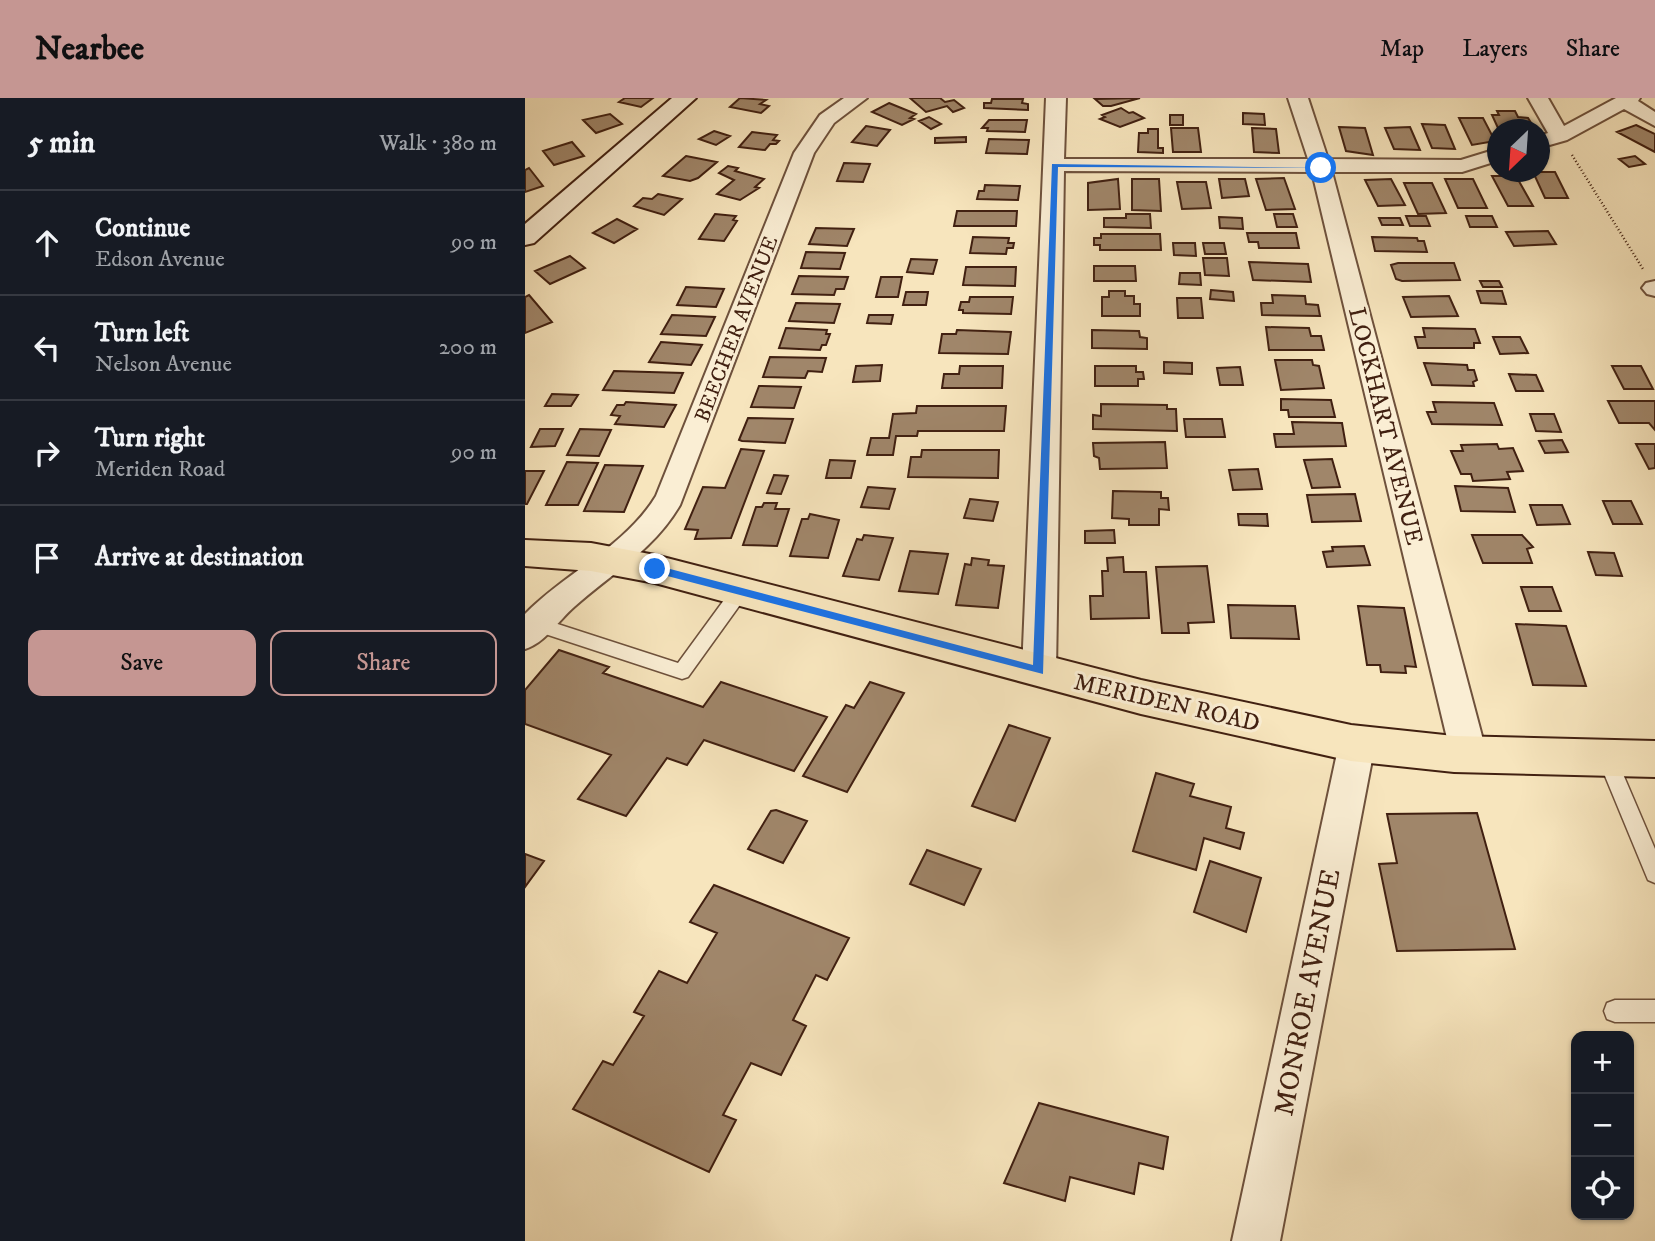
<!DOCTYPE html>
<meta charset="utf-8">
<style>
:root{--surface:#171b24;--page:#242831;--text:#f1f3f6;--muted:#9ea1a6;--line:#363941;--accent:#c59692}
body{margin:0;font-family:"IM FELL DW Pica",serif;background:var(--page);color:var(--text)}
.controls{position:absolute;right:21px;bottom:21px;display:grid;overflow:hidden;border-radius:14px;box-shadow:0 2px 5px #0004}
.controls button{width:63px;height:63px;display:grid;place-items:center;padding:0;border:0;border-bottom:2px solid var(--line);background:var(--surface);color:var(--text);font:35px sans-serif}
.compass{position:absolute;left:962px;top:21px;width:63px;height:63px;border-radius:50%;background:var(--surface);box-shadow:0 2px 5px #0004;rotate:205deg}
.stop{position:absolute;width:21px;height:21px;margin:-16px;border:5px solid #1a73e8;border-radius:50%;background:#fff}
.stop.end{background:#1a73e8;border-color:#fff;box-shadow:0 2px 7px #0008}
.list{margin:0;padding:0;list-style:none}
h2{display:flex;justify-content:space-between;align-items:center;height:91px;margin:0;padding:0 28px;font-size:30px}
h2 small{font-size:23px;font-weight:400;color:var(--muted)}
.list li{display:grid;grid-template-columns:46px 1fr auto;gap:21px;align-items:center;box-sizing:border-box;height:105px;padding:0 28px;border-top:2px solid var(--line)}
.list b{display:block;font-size:26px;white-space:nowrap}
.list p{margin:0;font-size:23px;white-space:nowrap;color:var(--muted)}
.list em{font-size:23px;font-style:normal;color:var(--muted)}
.actions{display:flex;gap:14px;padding:21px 28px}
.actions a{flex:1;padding:16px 0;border:2px solid var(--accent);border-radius:14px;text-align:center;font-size:24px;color:var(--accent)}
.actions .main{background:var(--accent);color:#111}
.icon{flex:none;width:38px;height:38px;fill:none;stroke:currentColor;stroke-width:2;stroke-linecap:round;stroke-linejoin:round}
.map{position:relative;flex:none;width:1130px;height:1143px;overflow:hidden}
header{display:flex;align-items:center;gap:42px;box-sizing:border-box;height:98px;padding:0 35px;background:var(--accent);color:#111}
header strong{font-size:33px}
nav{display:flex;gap:38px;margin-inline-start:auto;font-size:24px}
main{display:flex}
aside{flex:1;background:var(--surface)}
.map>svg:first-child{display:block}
</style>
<header>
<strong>Nearbee</strong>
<nav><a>Map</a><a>Layers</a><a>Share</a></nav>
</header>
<main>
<aside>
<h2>5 min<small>Walk · 380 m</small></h2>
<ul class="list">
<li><svg class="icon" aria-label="ahead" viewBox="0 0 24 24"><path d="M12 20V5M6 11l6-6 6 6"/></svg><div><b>Continue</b><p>Edson Avenue</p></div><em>90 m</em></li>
<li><svg class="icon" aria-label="left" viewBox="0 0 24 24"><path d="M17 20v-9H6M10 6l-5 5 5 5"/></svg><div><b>Turn left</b><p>Nelson Avenue</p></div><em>200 m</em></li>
<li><svg class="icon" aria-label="right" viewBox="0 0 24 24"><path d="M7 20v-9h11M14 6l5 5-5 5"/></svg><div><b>Turn right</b><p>Meriden Road</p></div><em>90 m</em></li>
<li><svg class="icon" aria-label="arrive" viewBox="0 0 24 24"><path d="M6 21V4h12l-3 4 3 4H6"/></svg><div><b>Arrive at destination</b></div></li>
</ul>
<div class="actions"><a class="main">Save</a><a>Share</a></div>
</aside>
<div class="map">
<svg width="1130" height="1143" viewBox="0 0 1130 1143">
<rect width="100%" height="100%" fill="#f7e5bd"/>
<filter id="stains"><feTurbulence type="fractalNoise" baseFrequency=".00286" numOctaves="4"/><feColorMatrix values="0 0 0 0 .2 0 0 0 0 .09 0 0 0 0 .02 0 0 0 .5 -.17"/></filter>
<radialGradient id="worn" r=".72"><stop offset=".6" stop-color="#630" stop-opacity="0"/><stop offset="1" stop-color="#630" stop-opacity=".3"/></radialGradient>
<path fill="#a0866a" stroke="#412011" stroke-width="2" d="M100 0H128L116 9 94 4Z
M215 0 241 2 235 6 244 8 236 15 205 9Z
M385 0H415L420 4 429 2 439 10 428 14 422 8 401 14Z
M615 0 586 8H578L570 1Z
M467 1H498L497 5 503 6V12L459 10V5H466Z
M364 5 391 16 385 20 389 21 377 27 347 14Z
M596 10 604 15 608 14 619 20 595 29 575 21 580 19 577 17Z
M972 13H990L993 19 1003 20 1008 28H999L1000 32 973 30 967 17H974Z
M718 15 739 16 740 27 718 26Z
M85 16 97 26 71 35 58 22Z
M645 17H658V27H645Z
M404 19 416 26 406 31 394 23Z
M934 20H958L970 43 947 47Z
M464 22H502L500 34 462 33 463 30H457Z
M897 26 920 27 930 51 907 50Z
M1111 27 1130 36V54L1092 34Z
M341 28 365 32 352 48 327 44Z
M814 29 840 30 848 57 821 53Z
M885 29 895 52 869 51 860 30Z
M646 30H673L676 54H648Z
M727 30 751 31 754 55 729 54Z
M623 31H633V50H638V55L613 54 614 35H623Z
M189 33 205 38 191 47 174 41Z
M227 34 252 37 248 42 254 43 251 46H245L240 52 214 49Z
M441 39V44L410 45V40Z
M464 41 504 42 502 56 461 55Z
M47 44 59 58 29 67 18 53Z
M161 58 192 64 173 80 165 83 138 78Z
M1110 58 1120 66 1104 69 1094 61Z
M319 65 345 66 338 84 312 83Z
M203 68 213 70 210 73 239 81 230 89 234 90 215 102 192 96 209 82 194 75Z
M4 70 18 88 0 94V72Z
M1008 74H1030L1043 100H1020Z
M967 78H991L1008 108H983Z
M759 80 770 111 741 112 731 81Z
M593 81 595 111 563 112V85Z
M607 81H634L636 113 607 112Z
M694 81H720L724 98 697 100Z
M866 81 880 107 853 108 840 82Z
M920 81H948L962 110H933Z
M652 84H681L686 110 657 111Z
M879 85H907L921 115 893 116Z
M460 87 495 88 493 102 452 101 454 93H459Z
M133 96 157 101 139 117 109 108 118 100 127 101Z
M432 113H492L491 128H429Z
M190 116 211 118 208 122 212 123 199 143 174 141Z
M601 116H625L626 130 579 129V120H601Z
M749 116H768L772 129H752Z
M881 118H901L905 128H885Z
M941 118H967L972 129H945Z
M694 119 717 120 718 131 695 130Z
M854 120H875L878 127H857Z
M92 121 112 131 89 145 68 135Z
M291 130 329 131 322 148 284 146Z
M1023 133 1031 146 989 148 981 134Z
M722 135H771L774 150H734L733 144H724Z
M576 136H635L636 152H575V147H569V140H576Z
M448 139 484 140 483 145H489L488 150H482L481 156 445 155Z
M847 139 892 140 893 143H899L902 154 850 153Z
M648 145H670L671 158 649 157Z
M678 145H699L701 156H680Z
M281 154 320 155 315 171 276 170Z
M45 158 60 170 25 186 10 173Z
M678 160H702L704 178 680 177Z
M386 161 412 162 408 176 382 174Z
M724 164 783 166 786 184 728 182Z
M873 165H929L935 182 877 183 871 181 866 167Z
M569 168H610L611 183H569Z
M441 169H491L490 188 438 187Z
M655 175H675L676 187 654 186Z
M274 178 323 179 319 191H311L309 197 267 196Z
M356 179H377L373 199H351Z
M955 183H974L977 189H958Z
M161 189 199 191 191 209 152 207Z
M686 192 708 194 709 203 685 201Z
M584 193H600V198H609V206H615V218H577V199H584Z
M952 193H977L981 206 956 205Z
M381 194H403L401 207H378Z
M4 197 27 224 0 235V199Z
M747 197 780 198 781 206 793 207 795 218 737 217 736 205H748Z
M924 198 933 218 886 219 878 199Z
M445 199H488L486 216 438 215V212H434L436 204H444Z
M652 200H676L678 220H653Z
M271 205 315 206 309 225 264 223Z
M147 217 190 219 181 238 136 236Z
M344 217H368L366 226 342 225Z
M741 229 784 230 786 238H796L799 252H744Z
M261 230 302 232 301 236H305L301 247H297L295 252 254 250Z
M898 230 950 231 955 245H949V250H893L890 239H900Z
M432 232 486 234 483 256 414 255 417 236H431Z
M567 232 614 233 615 239 622 240V251L567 250Z
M968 239H995L1003 255 975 256Z
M136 244 177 247 166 267 124 264Z
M245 259 301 260 297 274 283 273 280 280 238 279Z
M750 262H787L788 267 794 268 799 290 756 292Z
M639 264 667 265V276L639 275Z
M899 265 942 267 943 272H949L952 282 948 284 949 288 907 287Z
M357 267 355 283 328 284 331 268Z
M435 268H478L477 290H417L419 276H434Z
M570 268H611V274H618L619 281H613V288H570Z
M1087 268H1116L1128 291H1099Z
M715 269 718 287H695L692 270Z
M89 273 158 275 149 295 78 292Z
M984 276 1011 277 1018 293H991Z
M234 288 276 289 269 310 226 309Z
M27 296 53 297 46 308H20Z
M756 301 806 302 810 319H764L763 312H756Z
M1083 303H1130V332L1124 325H1094Z
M101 304 151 307 139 329 90 326 95 318 86 317 92 307H99Z
M908 304 969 305 977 327 907 326 902 314H911Z
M576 306 642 307V311H651L652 333 568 331V317L576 318Z
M392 308H481L479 333H393L392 338H371L368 357H342L346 340H364L368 316 391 315Z
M1005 316H1029L1036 334 1011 333Z
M223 320 268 321 260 345 217 343 214 342Z
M659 321H697L700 339H661Z
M767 324 817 325 821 348 751 349 749 336H769Z
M15 331H38L30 348 6 349Z
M55 331 86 332 74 358 42 357Z
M1037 342 1043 354 1020 355 1014 343Z
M640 344 642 370 575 371 574 360 569 358 568 345Z
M972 346 974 351 988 350 998 373 982 374 985 381 948 383 946 376H936L926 353H938L936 347Z
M1111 346H1130V370L1124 371Z
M216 351 239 353 206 440 170 441 173 432 160 431 178 389 200 390Z
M397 352H474L473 380 383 379 386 359H396Z
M807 361 815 389 787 390 779 362Z
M305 362 330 363 326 380H301Z
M42 364 73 365 53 407H21Z
M80 367 118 368 99 414 59 413Z
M733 371 737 391 708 392 704 372Z
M0 373H19L2 406H0Z
M249 377 263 378 256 396 242 395Z
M930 388 983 390 990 414 936 413Z
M343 389 370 391 364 411 336 409Z
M588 393 636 394V400H643L644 412 634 411V427H604V421L587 420Z
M830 396 836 423 787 424 782 397Z
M445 401 473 404 468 423 439 420Z
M1078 403H1106L1117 426H1088Z
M239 405H252L250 411H264L252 448 218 447 231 409H237Z
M1005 407H1037L1045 426 1012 427Z
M285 416 314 422 303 460 265 458 277 421H283Z
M713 416H742L743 428 714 427Z
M589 432 590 445H560V433Z
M339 437 368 440 354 482 318 478 332 441 337 442Z
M947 437H997L1008 449 1002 451 1007 465H958Z
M839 448 845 467 802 469 798 454 808 453 807 449Z
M385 453 423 456 413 496 374 493Z
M1063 454 1089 455 1097 478 1071 477Z
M598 459 599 474H621L624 520 566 521 565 498H578L577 473H583L582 460Z
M447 460 464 462 463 467 479 468 473 510 431 507 440 466 446 467Z
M682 468 689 524 663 525 664 535H637L631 469Z
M996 489H1027L1036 513H1004Z
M703 507 770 508 774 541 706 540Z
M833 508 879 510 891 569 880 568 881 575 856 574 855 567H842Z
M991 526 1041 528 1061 588 1008 587Z
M34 552 84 569 78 575 178 609 196 584 302 619 269 673 179 642 162 667 142 660 101 718 53 701 86 657 0 626V592Z
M345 584 379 595 322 694 278 678 321 607 329 610Z
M484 627 525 640 490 723 447 708Z
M631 675 669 686 665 698 706 709 701 730 719 735 715 751 679 740 671 772 608 753Z
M251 712 282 723 258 765 223 751 246 713Z
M952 715 990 851 872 853 854 766 872 765 862 716Z
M402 752 456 771 439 807 385 786Z
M0 756 19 763 0 789Z
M685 763 736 780 721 834 669 814Z
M189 787 324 840 302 882 291 877 268 922 281 928 256 977 226 965 198 1017 211 1022 184 1074 48 1011 78 963 88 967 119 918 109 914 134 873 162 885 192 835 165 824Z
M514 1005 643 1039 638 1071 614 1065 609 1096 545 1079 540 1103 479 1085Z"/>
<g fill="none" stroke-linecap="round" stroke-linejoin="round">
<defs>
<path id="service" d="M216 486 222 487 224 492 222 497 163 579 157 581 5 531 3 526 5 521 11 519 153 565 210 487Z
M1082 653 1089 655 1130 751V785L1123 782 1073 661 1075 655Z
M1090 902H1130V924H1090L1082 921 1079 913 1082 905Z"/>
<path id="minor" d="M319 0H342L309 25 289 55 155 407C129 452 87 475 49 509 33 523 20 545 0 551V516C41 474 100 449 131 398L269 55 295 17Z
M521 0H541L539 61H783L763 0H783L803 61 936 62 972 51V63L937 74H807L962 657 957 668 944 673 931 668 926 657 787 74 539 73 531 573 526 583 514 587 502 583 497 573Z
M1003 0H1023L1039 28 1091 0H1115L1113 3 1130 14V28L1099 11 1042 42 1014 50V38L1023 35Z
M1130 183V198L1122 196 1117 190 1121 185Z
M832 630 844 635 850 646 755 1143H707L814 646 820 635Z"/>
<path id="secondary" d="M147 0H171L9 145 0 147V126Z"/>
<path id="primary" d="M0 442 66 445 130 457 616 582 826 627 929 638 1130 643V679L929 674 826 663 616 616 130 485 66 473 0 468Z"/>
</defs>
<use href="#service" stroke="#6e513c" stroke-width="3"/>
<use href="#minor" stroke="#6e513c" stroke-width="4"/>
<use href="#secondary" stroke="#412011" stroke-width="4"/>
<use href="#primary" stroke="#412011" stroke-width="4"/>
<path stroke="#412011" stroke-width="2.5" stroke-dasharray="1 2.5" stroke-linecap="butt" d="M1047 57 1118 171"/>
<use href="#service" fill="#faeed4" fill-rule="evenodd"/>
<use href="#minor" fill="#faeed4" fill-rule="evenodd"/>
<use href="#secondary" fill="#faeed4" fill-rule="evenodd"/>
<use href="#primary" fill="#f7e5bd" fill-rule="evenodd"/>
</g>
<path fill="#1a73e8" d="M527 66 799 70 533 69 518 576 127 474 125 471 130 467 508 567Z"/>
<g text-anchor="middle" stroke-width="6" stroke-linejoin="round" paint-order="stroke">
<g font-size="21" fill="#412011" stroke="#faeed4">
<text transform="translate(211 231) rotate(-69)" y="7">BEECHER AVENUE</text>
</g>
<g font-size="24" fill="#412011" stroke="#faeed4">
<text transform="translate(861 328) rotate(76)" y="8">LOCKHART AVENUE</text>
<text transform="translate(642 604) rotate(13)" y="8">MERIDEN ROAD</text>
</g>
<g font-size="28" fill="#412011" stroke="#faeed4">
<text transform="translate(781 894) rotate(-79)" y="10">MONROE AVENUE</text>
</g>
</g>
<rect width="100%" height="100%" filter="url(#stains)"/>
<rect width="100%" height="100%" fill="url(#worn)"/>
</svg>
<div class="controls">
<button>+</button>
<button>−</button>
<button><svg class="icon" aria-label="locate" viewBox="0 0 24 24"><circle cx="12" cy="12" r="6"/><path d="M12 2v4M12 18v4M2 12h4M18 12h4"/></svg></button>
</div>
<svg class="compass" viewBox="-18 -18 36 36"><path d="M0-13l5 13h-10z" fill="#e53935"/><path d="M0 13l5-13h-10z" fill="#9ea1a6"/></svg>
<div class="stop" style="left:796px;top:70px"></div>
<div class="stop end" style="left:130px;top:471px"></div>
</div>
</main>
